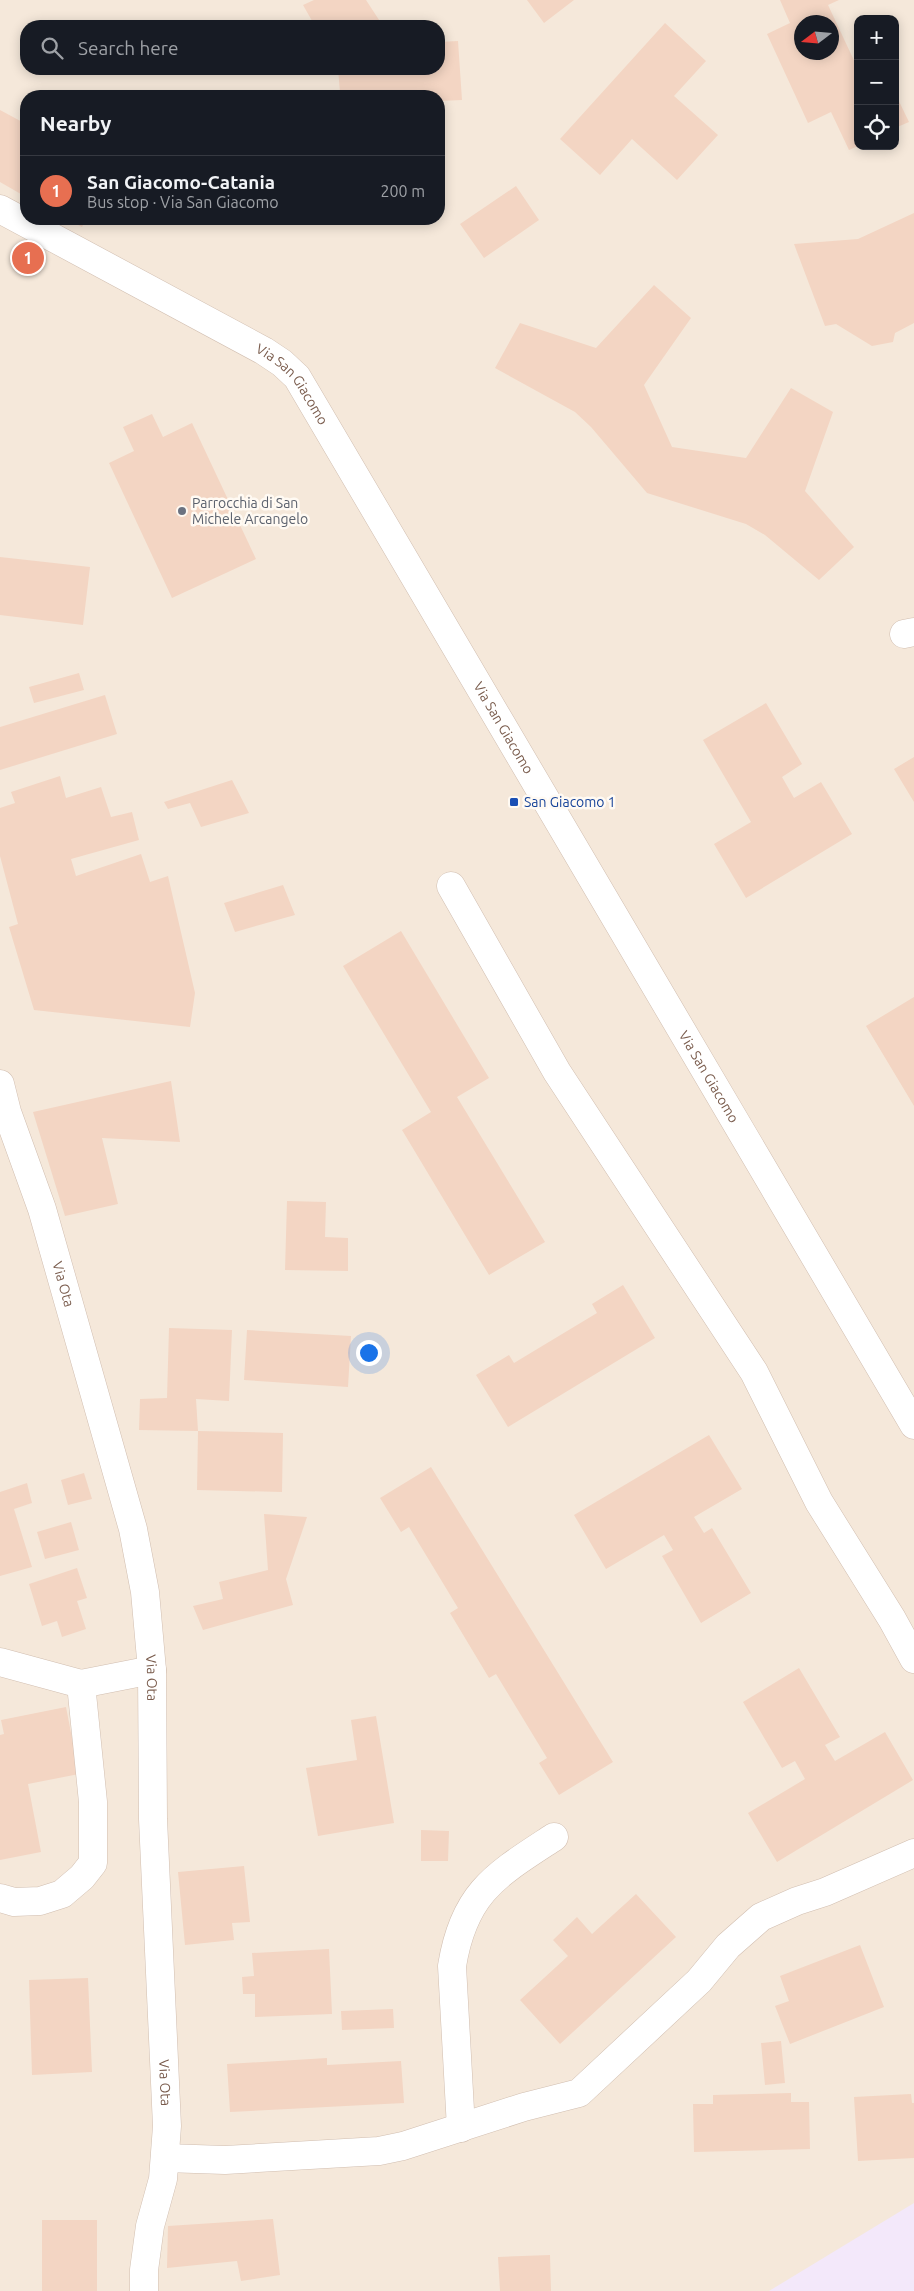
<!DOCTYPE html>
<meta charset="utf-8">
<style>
:root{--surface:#171b24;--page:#20242c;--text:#f1f3f6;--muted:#9ea1a6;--line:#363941;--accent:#e76f51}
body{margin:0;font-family:Ubuntu,sans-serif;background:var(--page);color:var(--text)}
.controls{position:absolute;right:15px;top:15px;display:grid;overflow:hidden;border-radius:10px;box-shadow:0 2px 12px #0003}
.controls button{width:45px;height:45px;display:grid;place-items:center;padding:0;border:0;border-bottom:1px solid var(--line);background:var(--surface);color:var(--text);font:25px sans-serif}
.compass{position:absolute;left:794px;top:15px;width:45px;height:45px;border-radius:50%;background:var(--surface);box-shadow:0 2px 12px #0003;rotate:254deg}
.you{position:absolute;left:368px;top:1352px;width:18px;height:18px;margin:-12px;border:4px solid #fff;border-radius:50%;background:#1a73e8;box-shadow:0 0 0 8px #1a73e833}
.badge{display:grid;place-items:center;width:32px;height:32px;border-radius:50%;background:var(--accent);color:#fff;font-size:16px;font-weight:700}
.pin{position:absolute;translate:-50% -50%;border:2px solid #fff;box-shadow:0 1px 5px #0006}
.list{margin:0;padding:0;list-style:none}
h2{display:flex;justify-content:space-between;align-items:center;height:65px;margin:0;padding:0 20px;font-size:21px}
h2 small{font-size:16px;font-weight:400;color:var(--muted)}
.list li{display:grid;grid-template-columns:32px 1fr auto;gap:15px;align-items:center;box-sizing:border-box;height:70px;padding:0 20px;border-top:1px solid var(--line)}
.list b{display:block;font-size:19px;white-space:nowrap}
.list p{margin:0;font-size:16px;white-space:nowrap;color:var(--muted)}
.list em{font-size:16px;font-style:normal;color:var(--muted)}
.icon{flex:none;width:28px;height:28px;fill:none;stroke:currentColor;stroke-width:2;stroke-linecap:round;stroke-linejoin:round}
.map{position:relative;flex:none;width:914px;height:2291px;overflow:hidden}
.search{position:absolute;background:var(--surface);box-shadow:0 2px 12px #0003;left:20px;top:20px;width:425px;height:55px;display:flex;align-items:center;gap:12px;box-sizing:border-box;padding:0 18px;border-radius:20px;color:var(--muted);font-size:19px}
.panel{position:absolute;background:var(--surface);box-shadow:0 2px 12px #0003;left:20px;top:90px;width:425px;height:135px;border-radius:20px}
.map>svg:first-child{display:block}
</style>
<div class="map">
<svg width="914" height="2291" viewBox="0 0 914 2291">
<rect width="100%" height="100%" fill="#fdf6ec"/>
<path fill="#f5e8da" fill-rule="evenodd" d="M0 0H914V2291H0ZM858 19H895V146H858ZM802 22H832V52H802ZM26 26H439V69H26ZM26 96H439V219H26Z"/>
<path fill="#f3e8fa" d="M914 2203V2291H769Z"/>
<path fill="#f3d5c3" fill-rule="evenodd" d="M314 0H366L383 26H315L303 5Z
M527 0H574L544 23Z
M780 0H839L828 5 858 69V146L849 150 831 112 808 123 767 34 790 23ZM802 22H832V52H802Z
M665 23 706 61 674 96 718 135 677 180 632 139 600 175 560 139Z
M458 41 462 100 439 101V96H338L340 92 338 69H439V42Z
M895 93 909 122 895 128Z
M0 110 26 124V197L0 182Z
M516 186 539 220 484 258 460 224Z
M914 213V323L895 333 893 342 872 346 836 324 825 326 794 244 858 239Z
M67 219H86L82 227Z
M654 285 691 318 644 385 672 447 746 458 791 388 833 412 805 491 854 547 819 580 765 535 746 524 647 493 591 427 575 412 495 368 520 323 596 348Z
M152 414 163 437 192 423 256 559 172 598 109 463 134 451 123 427Z
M0 557 90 567 83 625 0 615Z
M79 673 84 690 34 703 29 687Z
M105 695 117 734 0 770V727Z
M766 703 802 764 782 777 794 798 821 782 852 834 746 898 714 844 751 822 703 740Z
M914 757V802L894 769Z
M60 776 66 798 101 787 111 817 132 812 139 840 71 859 76 876 141 854 150 882 168 876 195 993 190 1027 34 1010 9 927 18 924 0 856V808L15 803 11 792Z
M232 780 249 813 201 827 190 803 168 809 164 802Z
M283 885 295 915 235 932 224 903Z
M401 931 489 1078 457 1097 545 1242 489 1275 402 1130 431 1112 343 966Z
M914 997V1106L866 1026Z
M171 1081 180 1142 102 1138 118 1204 65 1216 33 1112Z
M287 1201 326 1202 325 1237 348 1238V1271L285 1270Z
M623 1285 655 1338 508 1427 476 1375 509 1355 514 1363 597 1313 592 1304Z
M169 1328 232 1330 229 1401 196 1399 198 1431 139 1430 140 1399 167 1398Z
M247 1330 351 1336 348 1387 244 1380Z
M198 1431 283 1433 282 1492 197 1490Z
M709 1435 742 1489 694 1517 704 1533 712 1528 751 1593 701 1623 662 1556 673 1550 664 1535 606 1569 574 1515Z
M431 1467 613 1762 559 1795 539 1763 547 1758 496 1674 489 1678 450 1613 458 1608 409 1527 401 1532 380 1498Z
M84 1473 92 1499 68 1505 61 1480Z
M27 1483 32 1503 14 1509 32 1567 0 1576V1492Z
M264 1514 307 1517 286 1579 293 1605 203 1630 193 1606 223 1599 219 1582 268 1570Z
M71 1522 79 1550 45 1559 37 1532Z
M77 1568 87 1598 77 1601 86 1629 62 1637 57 1621 42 1626 29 1584Z
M799 1668 840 1737 825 1745 835 1761 885 1732 913 1780 777 1862 748 1813 805 1779 795 1761 782 1768 743 1702Z
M66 1707 79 1774 28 1784 41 1852 0 1860V1735L4 1734 1 1720Z
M376 1716 394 1823 318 1836 306 1768 357 1760 351 1720Z
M421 1830 449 1831 448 1861H421Z
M244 1866 250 1922 232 1923 234 1940 185 1945 178 1872Z
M636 1894 676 1937 560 2044 520 2000 568 1956 553 1940 577 1917 592 1934Z
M860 1945 884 2007 790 2044 775 2006 789 2001 780 1976Z
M329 1949 332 2014 255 2017V1994H243L242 1977 254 1976 252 1953Z
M88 1978 92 2072 32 2075 29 1980Z
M393 2009 394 2028 342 2030 341 2011Z
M781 2041 785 2083 765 2085 761 2043Z
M327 2058V2065L401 2061 404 2103 230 2112 227 2064Z
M791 2093V2102H809L810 2149 694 2152 693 2104H713V2095Z
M911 2094 912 2103H914V2158L858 2161 854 2097Z
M273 2219 280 2275 241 2281 237 2261 167 2268 168 2226Z
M42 2220H97V2291H42Z
M550 2255 551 2291H500L498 2257Z"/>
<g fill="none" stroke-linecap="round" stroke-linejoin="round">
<defs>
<g id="minor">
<path id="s1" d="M0 209 264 351 282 363 297 377 914 1425"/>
<path d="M904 634 914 632"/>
<path d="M451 886 557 1072 754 1372 819 1502 892 1619 914 1659"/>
<path id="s2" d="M0 1084 7 1112 42 1209 133 1529 145 1592 152 1670 153 1819 167 2126 163 2179 150 2226 144 2270V2291"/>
<path d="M0 1662 81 1684 93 1802V1863L82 1877 62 1894 40 1901 14 1902 0 1898"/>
<path d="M81 1684 152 1670"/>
<path d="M461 2128 452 1966C464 1892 496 1875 554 1837"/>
<path d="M165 2158 225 2160 379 2151 403 2146 524 2107 579 2093 699 1981 728 1946 761 1917 797 1901 825 1892 914 1853"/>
</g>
</defs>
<use href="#minor" stroke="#d1beb0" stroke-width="29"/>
<use href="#minor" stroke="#fff" stroke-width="28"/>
</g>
<circle fill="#6b7280" stroke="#fffaf3" stroke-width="2" cx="182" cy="511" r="5"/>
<rect fill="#1a4fb4" stroke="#fffaf3" stroke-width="2" x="509" y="797" width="10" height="10" rx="2.5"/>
<g text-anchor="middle" stroke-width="5" stroke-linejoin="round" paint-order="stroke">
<g font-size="14" fill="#7a5c4d" stroke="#fffaf3">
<text dy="5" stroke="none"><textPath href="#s1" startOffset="344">Via San Giacomo</textPath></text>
<text dy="5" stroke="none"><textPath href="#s1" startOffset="749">Via San Giacomo</textPath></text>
<text dy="5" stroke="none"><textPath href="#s1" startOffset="1154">Via San Giacomo</textPath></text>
<text dy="5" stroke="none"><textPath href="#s2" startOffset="210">Via Ota</textPath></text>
<text dy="5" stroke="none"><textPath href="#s2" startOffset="615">Via Ota</textPath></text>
<text dy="5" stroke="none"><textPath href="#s2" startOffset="1020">Via Ota</textPath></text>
</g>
<g font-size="14" fill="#5b616d" stroke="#fffaf3" text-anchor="start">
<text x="192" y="508">Parrocchia di San<tspan x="192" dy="16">Michele Arcangelo</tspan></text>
</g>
<g font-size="14" fill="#164399" stroke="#fffaf3" text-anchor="start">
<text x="524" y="807">San Giacomo 1</text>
</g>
</g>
</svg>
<div class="controls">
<button>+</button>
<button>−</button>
<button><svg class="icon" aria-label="locate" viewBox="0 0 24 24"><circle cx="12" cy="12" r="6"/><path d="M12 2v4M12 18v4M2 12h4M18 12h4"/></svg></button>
</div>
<svg class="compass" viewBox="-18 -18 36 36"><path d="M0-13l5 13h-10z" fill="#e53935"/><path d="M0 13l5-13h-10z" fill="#9ea1a6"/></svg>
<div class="you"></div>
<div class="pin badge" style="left:28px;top:258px">1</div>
<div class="search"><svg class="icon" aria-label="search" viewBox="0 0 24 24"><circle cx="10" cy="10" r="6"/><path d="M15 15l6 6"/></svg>Search here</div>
<section class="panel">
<h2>Nearby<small></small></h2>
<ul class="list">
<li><span class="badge">1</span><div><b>San Giacomo-Catania</b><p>Bus stop · Via San Giacomo</p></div><em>200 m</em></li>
</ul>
</section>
</div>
